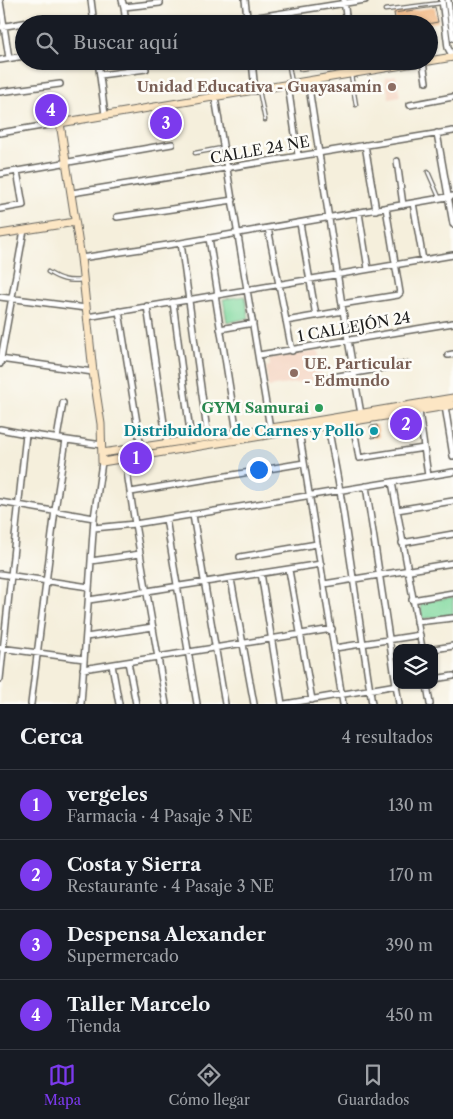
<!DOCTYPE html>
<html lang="es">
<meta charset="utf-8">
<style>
:root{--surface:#171b24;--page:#20242c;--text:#f1f3f6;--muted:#9ea1a6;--line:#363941;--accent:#7c3aed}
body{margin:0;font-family:"Libre Caslon Text",serif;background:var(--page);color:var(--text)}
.controls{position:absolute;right:15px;bottom:15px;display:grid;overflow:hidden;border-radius:10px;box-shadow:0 1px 4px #0004}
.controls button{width:45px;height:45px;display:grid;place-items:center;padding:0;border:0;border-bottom:1px solid var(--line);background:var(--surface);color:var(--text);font:25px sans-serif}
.you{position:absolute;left:258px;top:469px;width:18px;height:18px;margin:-12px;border:4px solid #fff;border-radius:50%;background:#1a73e8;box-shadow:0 0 0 8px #1a73e833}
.badge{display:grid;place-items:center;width:32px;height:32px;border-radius:50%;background:var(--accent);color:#fff;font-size:16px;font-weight:700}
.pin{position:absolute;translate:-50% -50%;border:2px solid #fff;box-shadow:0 1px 5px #0006}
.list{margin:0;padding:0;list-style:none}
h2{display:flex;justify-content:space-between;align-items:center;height:65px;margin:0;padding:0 20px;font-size:21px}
h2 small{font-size:16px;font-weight:400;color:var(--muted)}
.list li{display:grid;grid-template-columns:32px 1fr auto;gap:15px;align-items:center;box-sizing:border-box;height:70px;padding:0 20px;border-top:1px solid var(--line)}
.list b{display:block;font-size:19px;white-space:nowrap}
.list p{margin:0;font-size:16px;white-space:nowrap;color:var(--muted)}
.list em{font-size:16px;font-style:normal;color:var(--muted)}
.icon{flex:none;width:28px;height:28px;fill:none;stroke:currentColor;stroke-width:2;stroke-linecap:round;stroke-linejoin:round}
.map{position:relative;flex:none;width:453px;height:704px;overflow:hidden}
.search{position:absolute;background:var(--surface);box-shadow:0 1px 4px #0004;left:15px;right:15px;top:15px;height:55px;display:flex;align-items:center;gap:12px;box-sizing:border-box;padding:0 18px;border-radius:28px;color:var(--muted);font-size:19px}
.sheet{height:345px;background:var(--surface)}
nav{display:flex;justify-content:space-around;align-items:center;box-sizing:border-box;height:70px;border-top:1px solid var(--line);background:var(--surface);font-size:14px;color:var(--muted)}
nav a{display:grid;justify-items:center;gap:2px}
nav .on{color:var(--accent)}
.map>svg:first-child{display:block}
</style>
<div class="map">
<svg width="453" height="704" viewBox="0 0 453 704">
<rect width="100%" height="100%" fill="#fdfcf7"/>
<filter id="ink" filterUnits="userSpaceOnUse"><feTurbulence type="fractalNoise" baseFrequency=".02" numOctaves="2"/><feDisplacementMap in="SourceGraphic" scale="10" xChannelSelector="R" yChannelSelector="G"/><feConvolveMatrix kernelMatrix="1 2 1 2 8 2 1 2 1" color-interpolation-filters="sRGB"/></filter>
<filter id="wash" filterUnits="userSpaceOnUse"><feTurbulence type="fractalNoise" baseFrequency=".0096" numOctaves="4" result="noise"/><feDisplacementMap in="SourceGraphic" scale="20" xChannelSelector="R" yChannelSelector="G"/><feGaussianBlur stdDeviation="1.12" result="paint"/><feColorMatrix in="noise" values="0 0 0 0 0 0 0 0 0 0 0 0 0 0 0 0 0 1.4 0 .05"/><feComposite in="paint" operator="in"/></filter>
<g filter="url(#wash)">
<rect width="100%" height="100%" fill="#f5efdc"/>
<path fill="#f4d3c0" d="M396 76 400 96 389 98 385 78Z
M318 350 323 379 268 387 266 367 270 366 269 358Z"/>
<path fill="#7fd89d" stroke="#4e7a5c" d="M245 296 249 318 227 323 223 299Z
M453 598V615L422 619 420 601Z"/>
<g id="blocks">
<path fill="#efb077" d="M435 7 438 22 427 24H396L394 13Z
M313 62 315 69 299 71 298 65Z
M377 425 379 437 372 438 370 426Z"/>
</g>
</g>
<g filter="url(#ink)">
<use href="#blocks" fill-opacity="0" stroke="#68665f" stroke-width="1"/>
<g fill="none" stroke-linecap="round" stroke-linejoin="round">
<defs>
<path id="lane" d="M385 10 441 3
M288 61 292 83
M351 75 356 105
M259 90 265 120
M195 153 222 148
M428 172 439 197
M48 272C59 279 68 282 82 280"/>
<path id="street" d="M91 0 94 24
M122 0 124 7 160 3
M245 0 248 24
M344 0 347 24
M442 0 448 48 453 57
M448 0 453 38
M0 1 9 58
M124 7 126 24
M213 24 365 0
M0 27 29 22
M0 60 24 56
M98 61 105 115
M252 61 255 91
M353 61 355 74
M423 62 426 82
M100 75 146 69
M308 81 343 311 361 414
M288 85 298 155
M0 92 60 84
M215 97 270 428
M410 105 453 97
M0 133 60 123
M437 133 453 224
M365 145 376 210
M397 161 403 205
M0 174 172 144
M72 193 453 131
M413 203 423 260
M0 209 23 205 17 171
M359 213 368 269
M117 217 233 200
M300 223 316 316
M268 228 292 351
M209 238 218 295
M181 243 208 438
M81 258 181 243 453 196
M215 295 237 433
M0 297 86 308
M173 302 191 440
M342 304 398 295 400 293 386 208
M147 306 167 444
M119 311 141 448
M87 317 453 255
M286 321 343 311
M220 329 253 323
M259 355 453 323
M448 355 453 354
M0 359 93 372
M0 364 24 230
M327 378 406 364
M445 406 453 456
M419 411 428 476
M353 422 359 458 424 448
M328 426 340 491 372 704
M0 429 26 434 102 445
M299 431 343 704
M57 438 63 403
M125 459 135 524 166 704
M392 482 422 648
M366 486 399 704
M131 492 304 463
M0 502 94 518
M397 510 453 501
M193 515 225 704
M166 519 197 704
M94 528 135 524 453 472
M402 543 453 534
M240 557 317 544
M91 561 140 554
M289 570 312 700
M261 573 282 704
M0 574 89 587
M231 579 254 704
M324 584 453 563
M89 600 321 564
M412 600 453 593
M417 622 453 618
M86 637 153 627
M0 648 84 659
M335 648 420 635
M434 649 453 646
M128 662 136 704
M112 665 119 704
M83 669 332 629
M0 679 26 434
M434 679 453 676
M427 685 430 704
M31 704 55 510 66 440
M81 704 94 518 102 462
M285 704 397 685"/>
<path id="secondary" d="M426 61 60 123 81 258 93 372 101 424 102 462 453 405
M429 61 453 57
M0 234 75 222
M102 453 298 424 453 398"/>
</defs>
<use href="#lane" stroke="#68665f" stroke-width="5"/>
<use href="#street" stroke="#68665f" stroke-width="8"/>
<use href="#secondary" stroke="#68665f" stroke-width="9"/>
<use href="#lane" stroke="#fff" stroke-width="2.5"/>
<use href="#street" stroke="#fff" stroke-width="5"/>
<use href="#secondary" stroke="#fce6c4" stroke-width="7"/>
</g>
</g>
<g fill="#8d6e63" stroke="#fdfcf7" stroke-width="2">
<circle cx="392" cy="87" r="5"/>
<circle cx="294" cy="373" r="5"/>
</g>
<circle fill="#2e9e5b" stroke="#fdfcf7" stroke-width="2" cx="319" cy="408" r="5"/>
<circle fill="#0f9aa8" stroke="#fdfcf7" stroke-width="2" cx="374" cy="431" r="5"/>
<g text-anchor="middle" stroke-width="5" stroke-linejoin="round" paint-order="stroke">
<g font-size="15" font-weight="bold" fill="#785e54" stroke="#fdfcf7" text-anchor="end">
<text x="382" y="92">Unidad Educativa - Guayasamín</text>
<text x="304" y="369" text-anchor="start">UE. Particular<tspan x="304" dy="17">- Edmundo</tspan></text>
</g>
<g font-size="15" fill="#1c1c1c" stroke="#fdfcf7">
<text transform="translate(260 150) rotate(-10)" y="5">CALLE 24 NE</text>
<text transform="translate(354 327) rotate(-10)" y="5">1 CALLEJÓN 24</text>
</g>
<g font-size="15" font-weight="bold" fill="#27864d" stroke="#fdfcf7" text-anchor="end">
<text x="309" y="413">GYM Samurai</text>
</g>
<g font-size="15" font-weight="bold" fill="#0d838f" stroke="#fdfcf7" text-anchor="end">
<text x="364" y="436">Distribuidora de Carnes y Pollo</text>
</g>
</g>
</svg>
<div class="controls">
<button><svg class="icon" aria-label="layers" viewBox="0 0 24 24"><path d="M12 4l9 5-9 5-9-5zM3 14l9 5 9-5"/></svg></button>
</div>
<div class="you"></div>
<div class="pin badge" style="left:136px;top:458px">1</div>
<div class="pin badge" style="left:406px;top:424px">2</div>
<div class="pin badge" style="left:166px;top:123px">3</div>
<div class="pin badge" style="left:51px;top:110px">4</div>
<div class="search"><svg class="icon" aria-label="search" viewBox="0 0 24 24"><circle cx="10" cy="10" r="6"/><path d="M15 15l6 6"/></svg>Buscar aquí</div>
</div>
<section class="sheet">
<h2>Cerca<small>4 resultados</small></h2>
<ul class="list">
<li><span class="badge">1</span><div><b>vergeles</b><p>Farmacia · 4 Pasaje 3 NE</p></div><em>130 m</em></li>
<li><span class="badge">2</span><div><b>Costa y Sierra</b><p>Restaurante · 4 Pasaje 3 NE</p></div><em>170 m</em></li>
<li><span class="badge">3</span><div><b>Despensa Alexander</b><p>Supermercado</p></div><em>390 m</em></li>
<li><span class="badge">4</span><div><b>Taller Marcelo</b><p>Tienda</p></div><em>450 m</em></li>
</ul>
</section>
<nav>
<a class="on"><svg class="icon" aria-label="map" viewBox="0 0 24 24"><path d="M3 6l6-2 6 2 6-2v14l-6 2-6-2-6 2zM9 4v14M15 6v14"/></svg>Mapa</a>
<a><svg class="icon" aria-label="directions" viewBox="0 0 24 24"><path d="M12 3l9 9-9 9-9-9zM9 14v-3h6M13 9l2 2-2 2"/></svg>Cómo llegar</a>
<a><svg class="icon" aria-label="saved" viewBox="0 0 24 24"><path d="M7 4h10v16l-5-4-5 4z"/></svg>Guardados</a>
</nav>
